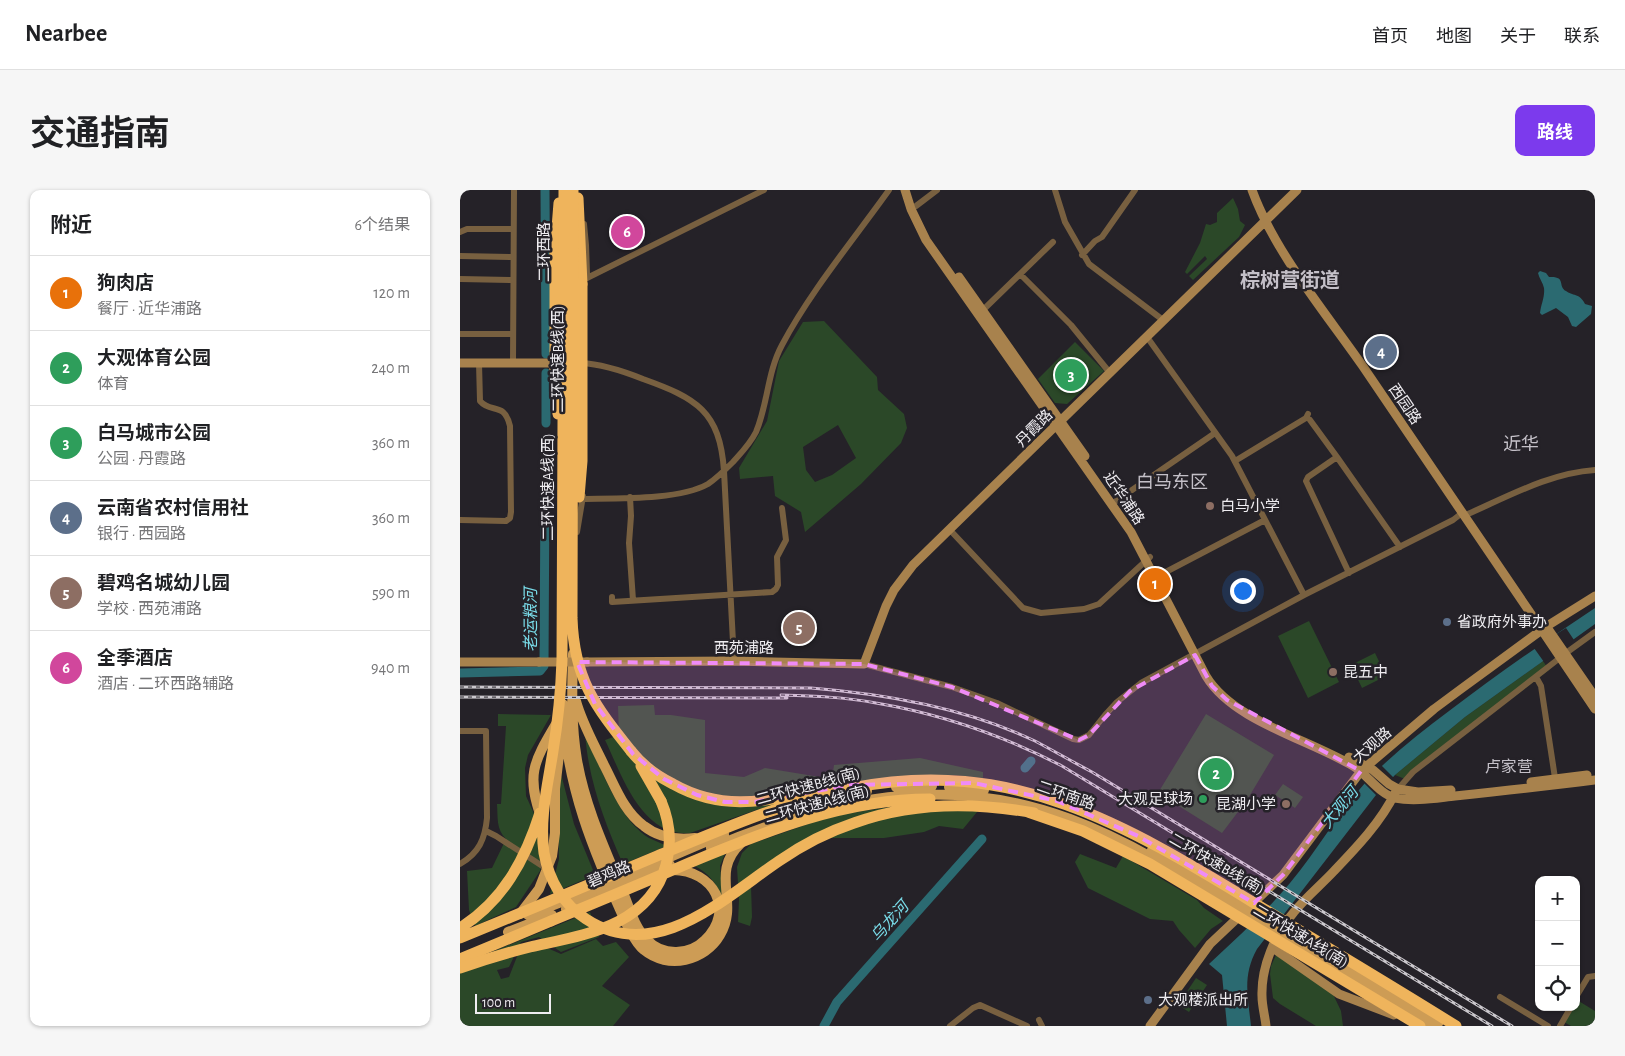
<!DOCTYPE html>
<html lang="zh">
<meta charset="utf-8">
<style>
:root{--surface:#fff;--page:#f6f6f6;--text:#202124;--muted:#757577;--line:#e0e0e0;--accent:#7c3aed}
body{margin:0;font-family:"Alegreya Sans","Noto Sans SC",sans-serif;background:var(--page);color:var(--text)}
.controls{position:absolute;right:15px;bottom:15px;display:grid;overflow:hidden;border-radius:10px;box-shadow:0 1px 4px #0004}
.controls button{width:45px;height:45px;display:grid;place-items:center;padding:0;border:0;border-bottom:1px solid var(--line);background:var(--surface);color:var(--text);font:25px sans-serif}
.scale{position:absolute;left:15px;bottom:12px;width:76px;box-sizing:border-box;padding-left:5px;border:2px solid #efedf1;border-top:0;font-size:14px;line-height:18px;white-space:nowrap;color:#efedf1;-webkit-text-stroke:4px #252228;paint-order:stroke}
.you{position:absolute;left:782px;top:400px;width:18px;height:18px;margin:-12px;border:4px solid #fff;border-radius:50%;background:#1a73e8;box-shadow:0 0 0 8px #1a73e833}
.badge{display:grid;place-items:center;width:32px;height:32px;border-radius:50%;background:var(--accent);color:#fff;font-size:16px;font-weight:700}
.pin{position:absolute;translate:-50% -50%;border:2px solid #fff;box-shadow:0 1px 5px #0006}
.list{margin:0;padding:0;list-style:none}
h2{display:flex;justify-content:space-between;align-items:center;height:65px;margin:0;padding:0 20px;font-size:21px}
h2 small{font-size:16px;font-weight:400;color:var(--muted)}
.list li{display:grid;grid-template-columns:32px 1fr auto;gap:15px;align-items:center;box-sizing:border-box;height:75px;padding:0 20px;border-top:1px solid var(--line)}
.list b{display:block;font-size:19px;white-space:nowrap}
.list p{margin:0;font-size:16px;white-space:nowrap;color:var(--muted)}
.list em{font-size:16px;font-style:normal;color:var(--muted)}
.icon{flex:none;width:28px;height:28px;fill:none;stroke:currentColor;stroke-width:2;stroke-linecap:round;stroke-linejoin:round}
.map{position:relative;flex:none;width:1135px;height:836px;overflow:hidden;border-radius:10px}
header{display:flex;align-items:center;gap:30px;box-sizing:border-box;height:70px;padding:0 25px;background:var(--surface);border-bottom:1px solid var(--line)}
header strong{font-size:24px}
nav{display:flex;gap:28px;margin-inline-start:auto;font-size:18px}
.intro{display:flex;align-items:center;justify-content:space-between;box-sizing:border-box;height:120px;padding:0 30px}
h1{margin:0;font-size:35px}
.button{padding:12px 22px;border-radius:10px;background:var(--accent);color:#fff;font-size:18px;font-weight:700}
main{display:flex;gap:30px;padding:0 30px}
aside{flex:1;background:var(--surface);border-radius:10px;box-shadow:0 1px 4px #0004}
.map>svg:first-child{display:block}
</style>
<header>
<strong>Nearbee</strong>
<nav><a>首页</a><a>地图</a><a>关于</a><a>联系</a></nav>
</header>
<div class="intro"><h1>交通指南</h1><a class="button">路线</a></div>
<main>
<aside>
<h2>附近<small>6个结果</small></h2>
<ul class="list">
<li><span class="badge" style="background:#e8710a">1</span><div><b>狗肉店</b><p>餐厅 · 近华浦路</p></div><em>120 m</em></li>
<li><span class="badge" style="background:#2e9e5b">2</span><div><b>大观体育公园</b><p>体育</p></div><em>240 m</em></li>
<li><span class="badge" style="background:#2e9e5b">3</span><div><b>白马城市公园</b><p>公园 · 丹霞路</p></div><em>360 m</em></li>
<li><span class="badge" style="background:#5c6f8a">4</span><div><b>云南省农村信用社</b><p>银行 · 西园路</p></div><em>360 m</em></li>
<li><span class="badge" style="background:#8d6e63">5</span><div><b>碧鸡名城幼儿园</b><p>学校 · 西苑浦路</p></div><em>590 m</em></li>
<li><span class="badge" style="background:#d1479c">6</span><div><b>全季酒店</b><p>酒店 · 二环西路辅路</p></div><em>940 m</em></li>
</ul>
</aside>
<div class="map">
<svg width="1135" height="836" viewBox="0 0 1135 836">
<rect width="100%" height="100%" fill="#252228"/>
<path fill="#2b4828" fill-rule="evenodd" d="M773 8 778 19 780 31 785 35 779 47 733 90 729 86 747 69 745 66 727 84 725 82 740 53 746 34 750 35 757 32V23Z
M364 131 417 187 418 200 444 224 447 238 441 253 401 294 345 342 341 322 315 306 313 286 280 289 279 278 307 231 319 171 343 132ZM378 235 396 268 372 285 355 292 346 280 343 257Z
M615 152 644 181 607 214 595 213 578 189Z
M849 431 879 492 848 508 818 446Z
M915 463 926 486 902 498 891 475Z
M1083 471 1089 480 945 589 935 585 1005 527Z
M194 515 195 525H211L245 530V583L284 587 305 578 372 589 374 575 460 568 523 582V588L494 585 458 586 379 597 296 620 230 643C181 647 162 585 145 550L159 545 158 516Z
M38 524 91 525 68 565 65 578 66 606 81 639 83 667 80 681 56 717 15 736 9 720 7 681 32 678 46 649C36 639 38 628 37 614H41L46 536H38Z
M746 524 814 565 787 610 762 643 698 603Z
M125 542C139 574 158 629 189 648 195 651 201 653 207 656L163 674C144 631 128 589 125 542Z
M101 584 114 634 135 685 90 704 99 669 98 618Z
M823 594 843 607 835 618 815 605Z
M443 615 518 619 517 622 503 639 479 636 464 642 424 648H365L318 675 291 696 292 727 290 736 278 732 279 710 277 677 282 663 291 654 354 632 384 624Z
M266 661 260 676 263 710C257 694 249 682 232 675Z
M620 664 656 678 663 666 737 710 744 718 763 731 751 739 735 758 719 740 713 731 690 729 628 698 615 672Z
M130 722 139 747 101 762 79 747 61 752 49 777 37 780 41 789 49 787 58 764 85 757 101 764 136 749 143 756 156 752 169 767 142 796 170 815 153 836H0V775Z
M816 765 872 802 881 821 883 836H856L820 814 813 808 810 784 811 776Z
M736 788 747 795 729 822 718 815Z
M1117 810 1135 821V836H1111L1104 832 1113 817H1116Z"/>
<path fill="#2b6a71" d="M1080 81 1086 83 1089 87C1107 86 1097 96 1106 101 1112 106 1120 103 1125 114L1132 116 1131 124 1116 137 1112 136 1108 127 1096 118 1082 125 1080 123C1081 114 1085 107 1084 98 1083 93 1079 88 1078 83Z
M1135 418V434L1005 527 935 585 916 605 797 759C782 786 788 807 791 836H767L762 785 749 774C777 748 806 722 830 693 857 661 877 624 905 593 930 566 960 543 989 521 1036 485 1085 451 1135 418Z"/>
<path fill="#252228" d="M1106 438 1114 450 1084 472 1074 458Z
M921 575 934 588 917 606 904 593Z"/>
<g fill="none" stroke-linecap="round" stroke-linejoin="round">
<path stroke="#2b6a71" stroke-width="9" d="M85 0 86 164
M86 233V183
M0 483 80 481 84 476 85 297
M565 578 571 571
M364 836 377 812 522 649"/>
<path stroke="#786040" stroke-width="6" d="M595 0 605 32 629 74 703 130
M456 16 477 0
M124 34 126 55 127 84
M0 42 7 39H53
M622 65 635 51 642 47 675 0
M0 66 53 67
M560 84 611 135 650 183
M127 88 304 0
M0 89 53 90
M523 120 593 52
M0 144H53
M687 147 772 266 844 405
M53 173 54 0
M121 173C143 174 163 181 183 189 236 208 260 221 264 281L274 471
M850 230 877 267
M775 271 846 228 848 224
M170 307 171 326 169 353 173 410
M117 309C152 308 218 311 248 294 257 288 265 280 273 272 282 262 290 254 296 242 308 214 307 183 322 155 350 102 394 49 429 0
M656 311 755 243
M1008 324C1049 306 1090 283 1135 280
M0 330 46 331 50 328 51 322 50 236C44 211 31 224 20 211L19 173
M490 340 563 418 581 423 624 419 639 414 690 367
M117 342 123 306
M889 383 846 291 848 287 877 267 940 357
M700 385 805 330
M152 407V412L312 402 316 399 318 395 317 367 326 350 322 318
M1106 463 1135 442
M404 474 492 497 537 513 613 549 619 550 629 545 645 525 657 512 681 493 844 405 993 330 1002 323
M1076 487 1081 496 1095 588
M0 541H26L27 628C25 649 19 663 0 674
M938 599 953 582 1101 467
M26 641 36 646 87 679
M1040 807 1088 836
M1116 807 1128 787 1135 786
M579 830 582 836
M490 836 513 818 520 815 567 836
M1100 836 1111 817"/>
<path stroke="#a8824d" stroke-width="9" d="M445 0 451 19 466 50 671 342 746 486C773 531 848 549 893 576 907 584 919 604 935 608 954 612 976 608 995 606 1042 601 1088 596 1135 590
M792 0C814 61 865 122 902 175 980 290 1058 404 1135 519
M499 87 625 266
M0 173H100
M1084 433 1135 507
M0 472H79
M127 472 274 471 404 474 426 416 434 400 453 375 837 0
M889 567 913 580 929 594 938 599 958 602 991 600
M1071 592 1127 585
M813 758 879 804 934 825
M690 836 750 754 823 685 901 581 974 519 1001 499 1087 436 1135 406
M806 836C805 826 802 816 802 806 801 777 815 744 834 722 846 707 861 695 874 681 896 658 921 632 935 603"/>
<path stroke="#cd9c55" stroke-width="10" d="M113 464C112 500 111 535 117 570 125 616 144 657 162 700 169 716 174 737 187 750 203 767 230 765 245 750 276 720 253 680 213 680
M116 511C122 533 134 554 144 575 155 596 164 622 184 636 199 648 217 650 235 648
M103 514C105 594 134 663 167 735 172 744 176 754 184 760 208 780 245 771 260 745 280 712 249 683 281 653
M436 597 472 596
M489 597 524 600
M356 613 407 601
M82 630C66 585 73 573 96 534
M251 658C371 608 484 582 610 629 669 651 723 685 776 718
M692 660 780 711
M168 685 264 644
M171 692 210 675
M106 719 141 704
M60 724 79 699 92 666 95 643V599L101 548
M68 725 139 697
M48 742 92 725
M832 743 979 832
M829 749 971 836"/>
<path stroke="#efb45c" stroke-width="11" d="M118 8 122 94
M95 63 99 13
M171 561C182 575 197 586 213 594 268 625 315 608 372 598
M181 576 201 611
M0 769 91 731"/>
<defs>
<path id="rail" d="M0 497 351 498C427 504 506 518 575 551 594 561 613 572 632 582L1052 836
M321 505C353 506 385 507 416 513 481 524 544 546 602 576L1032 836
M0 507 327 508"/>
</defs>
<use href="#rail" stroke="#cbc8cd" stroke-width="3"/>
<use href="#rail" stroke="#252228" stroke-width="1" stroke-dasharray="4" stroke-linecap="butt"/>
<path stroke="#a8824d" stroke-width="9" d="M79 472H127"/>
<path stroke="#cd9c55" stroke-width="10" d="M139 697 168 685
M141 704 171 692
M780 711 832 743
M776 718 829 749"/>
<path stroke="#efb45c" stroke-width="11" d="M104 0 102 470C101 501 98 531 93 561 88 594 79 629 84 663 89 690 103 714 126 729 196 775 264 708 319 671 342 655 367 642 394 633 452 612 514 612 574 623
M113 0 112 428C114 489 135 516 171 561
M95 63V194L98 224
M119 307 122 271V94
M568 622 623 641 690 674 960 836
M91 731C137 712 183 693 229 673 306 641 385 609 470 609
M0 738C43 711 65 670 80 623
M0 748C66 721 131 694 197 666 260 640 324 612 392 598 558 565 674 640 809 722 871 760 934 797 996 836
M0 778C23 770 46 763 70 757 123 745 189 737 206 675 212 653 210 632 201 611"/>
</g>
<path fill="#ef8bf7" fill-opacity="0.2" stroke="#ef8bf7" stroke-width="4" stroke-dasharray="10 6" stroke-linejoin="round" d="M735 465 752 496 767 510 901 581 823 685 794 713 678 646 597 611 514 593 389 595 295 612H265L237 605 204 589 173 564 135 514 117 472 404 474 492 497 619 550 629 545 670 501Z"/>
<g fill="#8d6e63" stroke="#252228" stroke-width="2">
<circle cx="750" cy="316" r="5"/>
<circle cx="873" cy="482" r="5"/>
<circle cx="826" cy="614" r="5"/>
</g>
<g fill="#5c6f8a" stroke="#252228" stroke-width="2">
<circle cx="987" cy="432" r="5"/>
<circle cx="688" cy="810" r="5"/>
</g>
<circle fill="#2e9e5b" stroke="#252228" stroke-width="2" cx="743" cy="609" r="5"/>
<g text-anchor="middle" stroke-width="5" stroke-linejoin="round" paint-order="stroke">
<g font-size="15" fill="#efedf1" stroke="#252228">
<text transform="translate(84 62) rotate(-90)" y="5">二环西路</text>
<text transform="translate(98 169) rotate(-90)" y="5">二环快速B线(西)</text>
<text transform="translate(945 214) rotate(56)" y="5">西园路</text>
<text transform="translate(574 238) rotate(-45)" y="5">丹霞路</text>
<text transform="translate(88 297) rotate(-90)" y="5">二环快速A线(西)</text>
<text transform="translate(664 308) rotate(56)" y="5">近华浦路</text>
<text x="284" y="463">西苑浦路</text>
<text transform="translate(912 555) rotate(-41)" y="5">大观路</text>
<text transform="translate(348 596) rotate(-15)" y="5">二环快速B线(南)</text>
<text transform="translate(606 605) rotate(19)" y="5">二环南路</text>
<text transform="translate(357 614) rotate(-15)" y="5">二环快速A线(南)</text>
<text transform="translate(757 674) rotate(30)" y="5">二环快速B线(南)</text>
<text transform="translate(149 684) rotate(-23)" y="5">碧鸡路</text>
<text transform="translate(841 746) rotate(31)" y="5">二环快速A线(南)</text>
</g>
<g font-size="15" fill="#efedf1" stroke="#252228" text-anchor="start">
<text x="760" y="321">白马小学</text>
<text x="997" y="437">省政府外事办</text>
<text x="883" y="487">昆五中</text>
<text x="733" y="614" text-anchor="end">大观足球场</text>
<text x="816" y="619" text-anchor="end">昆湖小学</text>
<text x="698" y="815">大观楼派出所</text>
</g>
<g font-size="16" font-style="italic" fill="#79dce9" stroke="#252228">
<text transform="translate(70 430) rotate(-90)" y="6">老运粮河</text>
<text transform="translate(879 617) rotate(-50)" y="6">大观河</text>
<text transform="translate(429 731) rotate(-48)" y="6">乌龙河</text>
</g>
<g font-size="16" fill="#c4c0c8" stroke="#252228">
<text x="1049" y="582">卢家营</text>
</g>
<g font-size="18" fill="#c4c0c8" stroke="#252228">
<text x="1061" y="260">近华</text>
<text x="712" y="298">白马东区</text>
</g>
<g font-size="20" font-weight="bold" fill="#c4c0c8" stroke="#252228">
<text x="830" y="97">棕树营街道</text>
</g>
</g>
</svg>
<div class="controls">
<button>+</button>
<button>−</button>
<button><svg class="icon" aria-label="locate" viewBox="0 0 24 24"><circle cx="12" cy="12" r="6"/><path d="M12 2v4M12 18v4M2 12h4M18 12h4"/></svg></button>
</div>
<div class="scale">100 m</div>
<div class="you"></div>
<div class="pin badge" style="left:695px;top:394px;background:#e8710a">1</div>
<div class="pin badge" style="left:756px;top:584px;background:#2e9e5b">2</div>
<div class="pin badge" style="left:611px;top:185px;background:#2e9e5b">3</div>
<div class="pin badge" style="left:921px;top:162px;background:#5c6f8a">4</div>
<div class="pin badge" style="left:339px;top:438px;background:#8d6e63">5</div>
<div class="pin badge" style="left:167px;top:42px;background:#d1479c">6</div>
</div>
</main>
